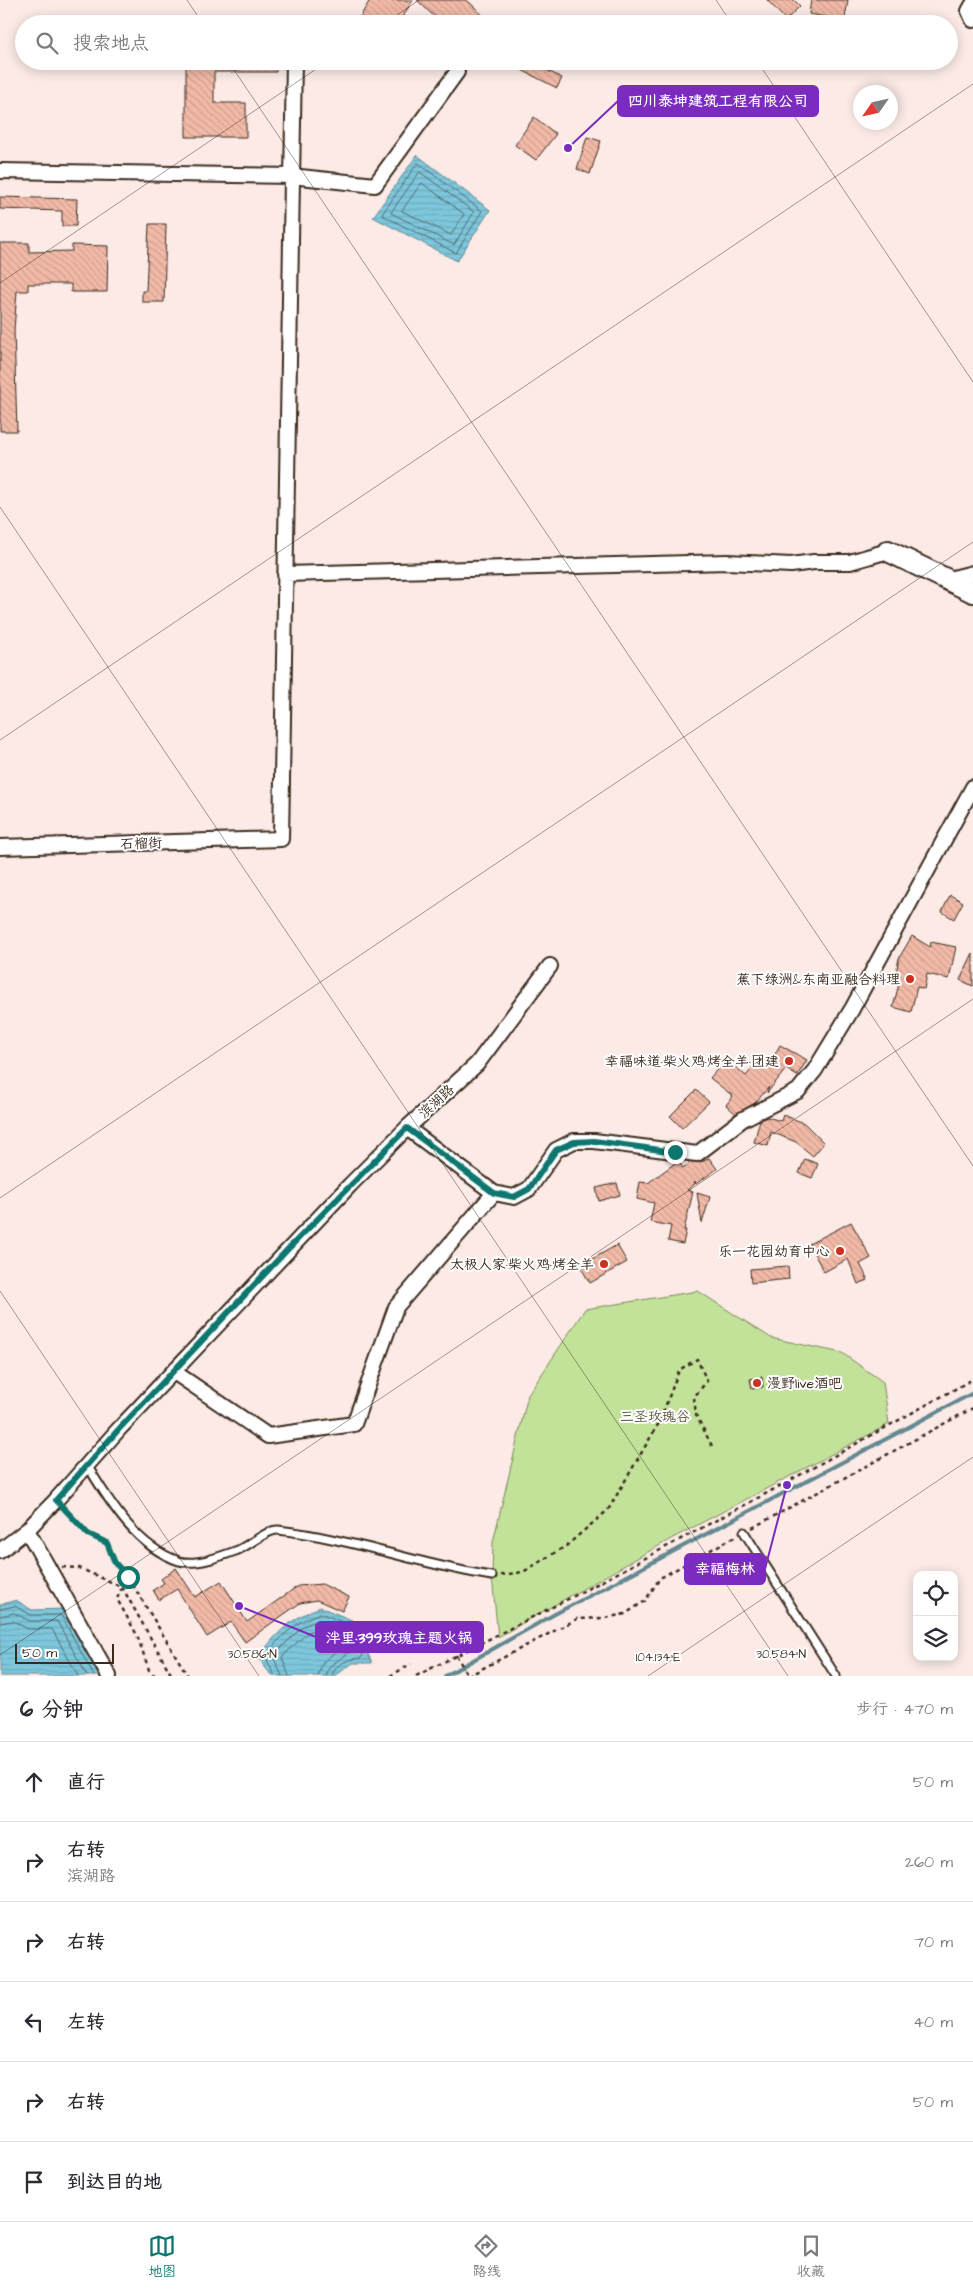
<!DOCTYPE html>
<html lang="zh">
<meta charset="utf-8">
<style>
:root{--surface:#fff;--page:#f2f2f3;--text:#2b2b33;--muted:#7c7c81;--line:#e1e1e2;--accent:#0f766e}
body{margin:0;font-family:"Architects Daughter","LXGW WenKai TC",sans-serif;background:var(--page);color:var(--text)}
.controls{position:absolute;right:15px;bottom:15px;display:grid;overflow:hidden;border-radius:10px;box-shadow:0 2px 12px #0003}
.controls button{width:45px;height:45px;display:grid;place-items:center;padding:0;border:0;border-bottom:1px solid var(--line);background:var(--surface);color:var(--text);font:25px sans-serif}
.compass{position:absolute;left:853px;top:85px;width:45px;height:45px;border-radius:50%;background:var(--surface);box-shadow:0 2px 12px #0003;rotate:236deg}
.scale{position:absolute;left:15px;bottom:12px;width:99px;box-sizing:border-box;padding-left:5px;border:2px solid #3b2a1e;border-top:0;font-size:14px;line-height:18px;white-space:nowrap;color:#3b2a1e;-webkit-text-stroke:4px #fff;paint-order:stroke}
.stop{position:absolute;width:15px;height:15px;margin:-11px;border:4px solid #0f766e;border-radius:50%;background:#fff}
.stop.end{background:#0f766e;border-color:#fff;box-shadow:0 1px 5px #0008}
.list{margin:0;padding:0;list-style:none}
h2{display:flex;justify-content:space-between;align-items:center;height:65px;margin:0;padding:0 20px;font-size:21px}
h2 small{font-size:16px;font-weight:400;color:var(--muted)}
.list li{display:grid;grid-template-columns:32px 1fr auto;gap:15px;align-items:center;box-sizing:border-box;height:80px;padding:0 20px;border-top:1px solid var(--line)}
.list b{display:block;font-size:19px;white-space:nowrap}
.list p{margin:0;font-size:16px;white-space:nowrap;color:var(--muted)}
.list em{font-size:16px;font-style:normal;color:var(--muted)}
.icon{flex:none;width:28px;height:28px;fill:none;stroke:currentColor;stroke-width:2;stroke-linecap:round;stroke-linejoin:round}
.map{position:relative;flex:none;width:973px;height:1676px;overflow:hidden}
.search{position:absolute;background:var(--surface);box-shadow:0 2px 12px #0003;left:15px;right:15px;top:15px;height:55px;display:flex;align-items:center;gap:12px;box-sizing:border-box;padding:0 18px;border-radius:28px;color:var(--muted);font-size:19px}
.sheet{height:545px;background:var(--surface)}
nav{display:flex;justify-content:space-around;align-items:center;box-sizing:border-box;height:70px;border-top:1px solid var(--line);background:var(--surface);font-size:14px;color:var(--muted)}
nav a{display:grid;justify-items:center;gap:2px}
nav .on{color:var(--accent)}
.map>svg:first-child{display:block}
</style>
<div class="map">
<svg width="973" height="1676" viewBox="0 0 973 1676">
<defs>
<pattern id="water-rules" width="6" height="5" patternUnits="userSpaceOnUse" patternTransform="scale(1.25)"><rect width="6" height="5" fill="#7dc7dd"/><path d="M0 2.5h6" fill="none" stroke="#6dabbd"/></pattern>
<pattern id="building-back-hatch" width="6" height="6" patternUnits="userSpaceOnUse" patternTransform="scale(1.25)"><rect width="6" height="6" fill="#f2baa8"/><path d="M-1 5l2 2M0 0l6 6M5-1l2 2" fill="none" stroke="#d0a090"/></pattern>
</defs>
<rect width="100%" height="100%" fill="#fbeae5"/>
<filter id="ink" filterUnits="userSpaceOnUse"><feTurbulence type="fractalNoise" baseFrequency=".02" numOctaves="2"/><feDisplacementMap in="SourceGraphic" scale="10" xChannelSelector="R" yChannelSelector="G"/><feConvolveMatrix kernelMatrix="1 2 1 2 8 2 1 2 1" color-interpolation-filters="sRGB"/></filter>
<g filter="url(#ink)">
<path fill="#c2e29a" stroke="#7e865c" d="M698 1291 771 1338 842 1353 883 1382 889 1424 669 1540 498 1637 492 1576 493 1542 528 1395 585 1309Z"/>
<path fill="url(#water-rules)" stroke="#638891" d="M417 155 490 210 457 261 373 217Z
M16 1600 32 1610 64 1609 99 1676H0V1605Z
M320 1607 354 1621 372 1663H353L335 1676H272L258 1658C277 1632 290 1619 320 1607Z"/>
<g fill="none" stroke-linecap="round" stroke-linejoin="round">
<path stroke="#55696a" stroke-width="1" d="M418 163 482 211 456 253 382 215Z
M420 172 474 212 454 245 391 213Z
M422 183 464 214 451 235 402 211Z
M0 1609 15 1606 31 1615H61L94 1676
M0 1616 14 1613 30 1621H57L87 1676
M0 1623 13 1621 28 1629H52L78 1676
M275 1676 265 1656C280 1637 296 1621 320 1613L350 1625 363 1655 361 1658C351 1658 334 1664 332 1676
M282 1676 273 1656 303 1626 320 1620 345 1630 354 1649 330 1666 326 1676
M289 1676 282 1657 308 1632 320 1628 339 1635 344 1645 323 1662 318 1676"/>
<path stroke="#638891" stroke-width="4" d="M445 1676 553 1615 973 1393"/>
</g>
<path fill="url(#building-back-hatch)" stroke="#3b2a1e" d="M370 0H413L398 24H370L360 17Z
M417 0H467L492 24H442Z
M767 0H794L800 6 786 20Z
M811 0H848L844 24H830L831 18 809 14Z
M186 61H276V72H214V103H246V137H186Z
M504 61H528L562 78 557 88Z
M534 117 556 134 536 160 515 145Z
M587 137 601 141 590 174 577 169Z
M0 197 77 199 76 226H62V211L0 209Z
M149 224H166L164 302H142V291H146Z
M0 243H29V252L72 251V245L108 246 107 292H71V284H28V291H17L14 330 17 431H0Z
M950 895 963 902 954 919 942 912Z
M912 936 930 947 931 942 956 947 949 979 927 974 924 989 917 987 911 1012 893 1007 899 984 894 983 899 958Z
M973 953V986L960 980Z
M780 1045 807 1060 797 1076 786 1069 767 1093 769 1087 755 1103 736 1114 726 1105 733 1096 710 1078 726 1059 746 1076 759 1060 768 1067Z
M696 1090 709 1102 682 1128 670 1116Z
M783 1115 804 1123 824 1143 813 1156 796 1142 771 1132 768 1146 754 1142 760 1120 767 1117 781 1121Z
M709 1158 717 1169 696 1184 695 1181 694 1185 687 1190 693 1192 684 1230H686L683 1244 668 1241 671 1226 650 1222 654 1203 637 1199 640 1182 648 1183 678 1161 683 1168 691 1162 704 1161Z
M805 1159 818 1164 812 1178 799 1173Z
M617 1183 620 1195 599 1201 596 1188Z
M697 1193 710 1197 702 1223Z
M851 1222 871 1258 860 1264 868 1280 858 1284 848 1259 824 1272 809 1244Z
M617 1245 627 1262 590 1283 580 1266Z
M788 1266 789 1279 751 1283 750 1269Z
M762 1377 763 1387 752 1389 750 1379Z
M176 1568 195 1597 221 1581 247 1622 298 1586 322 1584 349 1597 342 1611 317 1600 300 1603 245 1642 231 1622 207 1637 177 1589 159 1600 153 1590 164 1583 161 1579Z"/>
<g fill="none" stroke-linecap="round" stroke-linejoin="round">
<defs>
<path id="lane" d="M87 1465C109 1501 136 1547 179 1561 196 1566 222 1556 238 1550 248 1546 268 1529 278 1530 351 1538 420 1565 492 1576
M744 1532 836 1676"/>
<path id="street" d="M973 4 969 11 973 20
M0 171 291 176 375 185 457 72
M285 574 727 562 791 565 814 562H850L888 551
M949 579 973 573
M0 847 281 839 294 61
M407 1128 494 1193
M174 1372 268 1436 354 1424 396 1307 494 1193 514 1197 529 1189 556 1150 574 1141H594L697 1154 743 1119 798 1091 815 1070 852 1009 973 787
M27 1530 109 1676
M0 1551 27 1530 56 1500 119 1429 350 1185 407 1128 477 1064 550 966"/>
<path id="secondary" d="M888 551 973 592"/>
</defs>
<use href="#lane" stroke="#3b2a1e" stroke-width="11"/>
<use href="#street" stroke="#3b2a1e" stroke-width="18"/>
<use href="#secondary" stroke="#3b2a1e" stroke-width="24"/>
<path stroke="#3b2a1e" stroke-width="2.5" stroke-dasharray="4 4" stroke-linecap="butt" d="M65 1510 88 1534 107 1543 115 1563 128 1577 188 1676
M752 1528 973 1408
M62 1567 79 1568 122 1587 172 1676
M501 1575 523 1572 566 1546 608 1510 660 1421 679 1370 697 1359 707 1381 694 1397 696 1415 713 1448
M122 1587 117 1599 137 1635 149 1670 155 1676
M456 1655 468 1676 577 1619 605 1618 625 1614 645 1601 660 1578 736 1536
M390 1676 411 1664
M416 1676 578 1594 769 1492 973 1379"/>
<use href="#lane" stroke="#fff" stroke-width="7"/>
<use href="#street" stroke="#fff" stroke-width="14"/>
<use href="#secondary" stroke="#fff" stroke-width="20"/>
</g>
</g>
<g fill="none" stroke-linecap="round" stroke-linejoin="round" filter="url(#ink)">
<path stroke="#0f766e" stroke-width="6" d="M128 1577 115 1563 107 1543 88 1534 56 1500 119 1429 288 1249 407 1128 494 1193 514 1197 529 1189 556 1150 574 1142 594 1141 675 1152"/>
</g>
<path fill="none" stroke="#3b2a1e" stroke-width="1" stroke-opacity="0.45" d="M187 0 203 24M716 0 732 24M384 24 419 0M228 61 973 1166M757 61 973 382M0 283 328 61M0 507 788 1676M0 740 973 84M0 1198 973 542M0 1291 259 1676M0 1655 973 999M648 1676 973 1457"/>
<g fill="#c8321e" stroke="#fff" stroke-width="2">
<circle cx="910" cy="979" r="5"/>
<circle cx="789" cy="1061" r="5"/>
<circle cx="840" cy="1251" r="5"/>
<circle cx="604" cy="1264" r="5"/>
<circle cx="757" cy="1383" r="5"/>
</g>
<g text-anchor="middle" stroke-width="4" stroke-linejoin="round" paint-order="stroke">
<g font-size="14" fill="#3b2a1e" stroke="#fff">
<text transform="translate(141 843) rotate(-2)" y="5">石榴街</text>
<text transform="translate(436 1101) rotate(-42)" y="5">滨湖路</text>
</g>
<g font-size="14" fill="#3b2a1e" stroke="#fff" text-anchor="end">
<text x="900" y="984">蕉下绿洲&amp;东南亚融合料理</text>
<text x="779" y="1066">幸福味道·柴火鸡·烤全羊·团建</text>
<text x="830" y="1256">乐一花园幼育中心</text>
<text x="594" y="1269">太极人家·柴火鸡·烤全羊</text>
<text x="767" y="1388" text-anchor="start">漫野live酒吧</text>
</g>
<g font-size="14" fill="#5d583d" stroke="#fff">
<text x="655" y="1421">三圣玫瑰谷</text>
</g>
</g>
<g font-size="12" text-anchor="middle" fill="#3b2a1e" stroke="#fff" stroke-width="4" stroke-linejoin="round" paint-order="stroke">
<text x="252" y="1658">30.586°N</text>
<text x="781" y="1658">30.584°N</text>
<text x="658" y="1661">104.134°E</text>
</g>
<path fill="none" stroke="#7b2cbf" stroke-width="2" d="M568 148L618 101M787 1485L765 1569M239 1606L316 1637"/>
<g fill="#7b2cbf" stroke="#fff" stroke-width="2">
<circle cx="568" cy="148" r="5"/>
<circle cx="787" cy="1485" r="5"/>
<circle cx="239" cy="1606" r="5"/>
</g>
<g fill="#7b2cbf" stroke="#7b2cbf" stroke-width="2">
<rect x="618" y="86" width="200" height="30" rx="5"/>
<rect x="685" y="1554" width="80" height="30" rx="5"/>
<rect x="316" y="1622" width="167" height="30" rx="5"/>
</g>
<g font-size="15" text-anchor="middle" font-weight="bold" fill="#fff">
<text x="718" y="106">四川泰坤建筑工程有限公司</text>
<text x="725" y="1574">幸福梅林</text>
<text x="399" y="1643">泮里·399玫瑰主题火锅</text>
</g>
</svg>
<div class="controls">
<button><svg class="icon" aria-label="locate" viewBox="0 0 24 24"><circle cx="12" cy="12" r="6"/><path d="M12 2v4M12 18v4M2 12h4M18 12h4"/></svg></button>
<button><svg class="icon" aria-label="layers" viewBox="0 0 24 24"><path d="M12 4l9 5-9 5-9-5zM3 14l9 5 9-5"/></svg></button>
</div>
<svg class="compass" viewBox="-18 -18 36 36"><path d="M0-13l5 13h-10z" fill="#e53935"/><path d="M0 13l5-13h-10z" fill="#7c7c81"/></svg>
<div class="scale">50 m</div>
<div class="stop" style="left:128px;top:1577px"></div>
<div class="stop end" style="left:675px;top:1152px"></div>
<div class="search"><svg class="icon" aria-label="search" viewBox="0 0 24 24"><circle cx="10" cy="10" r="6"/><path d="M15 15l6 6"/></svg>搜索地点</div>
</div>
<section class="sheet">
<h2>6 分钟<small>步行 · 470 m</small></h2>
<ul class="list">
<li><svg class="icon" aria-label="ahead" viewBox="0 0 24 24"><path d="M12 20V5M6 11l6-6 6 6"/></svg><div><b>直行</b></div><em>50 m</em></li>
<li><svg class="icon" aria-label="right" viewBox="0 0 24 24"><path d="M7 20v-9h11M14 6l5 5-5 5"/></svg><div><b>右转</b><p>滨湖路</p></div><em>260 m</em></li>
<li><svg class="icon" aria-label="right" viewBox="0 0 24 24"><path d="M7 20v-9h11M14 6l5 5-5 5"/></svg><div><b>右转</b></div><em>70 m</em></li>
<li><svg class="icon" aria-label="left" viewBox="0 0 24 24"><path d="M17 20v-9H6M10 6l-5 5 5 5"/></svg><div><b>左转</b></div><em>40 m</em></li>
<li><svg class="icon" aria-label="right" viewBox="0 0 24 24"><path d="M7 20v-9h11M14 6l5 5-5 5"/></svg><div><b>右转</b></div><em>50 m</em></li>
<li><svg class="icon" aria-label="arrive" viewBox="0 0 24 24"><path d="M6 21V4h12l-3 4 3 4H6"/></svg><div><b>到达目的地</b></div></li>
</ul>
</section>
<nav>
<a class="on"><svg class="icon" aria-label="map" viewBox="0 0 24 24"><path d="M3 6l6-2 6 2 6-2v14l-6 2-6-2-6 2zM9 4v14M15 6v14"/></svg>地图</a>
<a><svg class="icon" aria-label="directions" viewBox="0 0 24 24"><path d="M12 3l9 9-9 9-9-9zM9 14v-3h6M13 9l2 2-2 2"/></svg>路线</a>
<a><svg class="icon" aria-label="saved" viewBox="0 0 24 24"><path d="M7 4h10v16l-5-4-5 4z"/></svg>收藏</a>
</nav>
